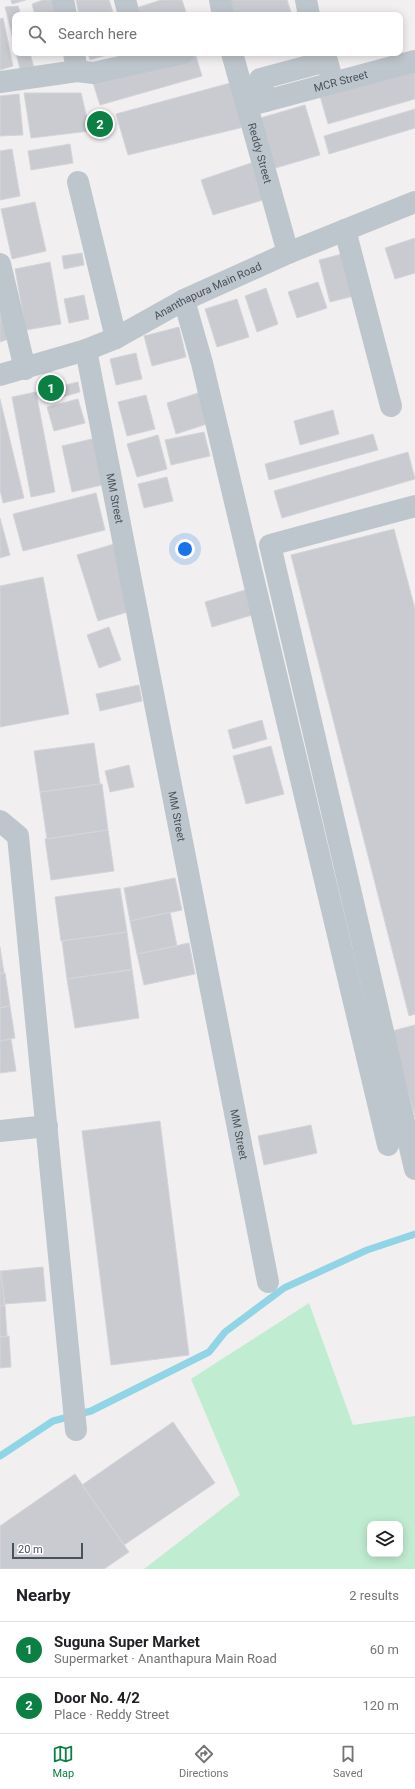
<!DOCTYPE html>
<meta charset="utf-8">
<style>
:root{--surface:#fff;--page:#f6f6f6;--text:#202124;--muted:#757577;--line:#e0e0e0;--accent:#0b8043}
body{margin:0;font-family:Roboto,sans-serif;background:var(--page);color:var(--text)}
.controls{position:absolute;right:12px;bottom:12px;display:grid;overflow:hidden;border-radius:8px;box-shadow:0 2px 10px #0003}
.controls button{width:36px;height:36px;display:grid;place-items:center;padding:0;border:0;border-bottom:1px solid var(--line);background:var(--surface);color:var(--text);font:20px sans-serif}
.scale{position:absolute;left:12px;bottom:10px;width:71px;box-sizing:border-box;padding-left:4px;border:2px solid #48525b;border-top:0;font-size:11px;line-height:14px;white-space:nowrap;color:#48525b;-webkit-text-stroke:3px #fff;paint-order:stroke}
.you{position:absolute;left:185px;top:549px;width:14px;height:14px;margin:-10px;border:3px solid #fff;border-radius:50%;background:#1a73e8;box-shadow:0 0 0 6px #1a73e833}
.badge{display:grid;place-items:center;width:26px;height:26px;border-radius:50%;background:var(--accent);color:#fff;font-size:13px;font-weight:700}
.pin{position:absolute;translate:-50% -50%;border:2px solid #fff;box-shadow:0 1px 4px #0006}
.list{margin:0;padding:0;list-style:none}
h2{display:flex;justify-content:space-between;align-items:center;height:52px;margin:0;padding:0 16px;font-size:17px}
h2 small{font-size:13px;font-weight:400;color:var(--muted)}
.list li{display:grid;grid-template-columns:26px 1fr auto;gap:12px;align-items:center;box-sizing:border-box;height:56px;padding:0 16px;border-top:1px solid var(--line)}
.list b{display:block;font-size:15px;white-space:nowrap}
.list p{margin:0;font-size:13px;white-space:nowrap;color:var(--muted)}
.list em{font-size:13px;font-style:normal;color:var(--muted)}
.icon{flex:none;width:22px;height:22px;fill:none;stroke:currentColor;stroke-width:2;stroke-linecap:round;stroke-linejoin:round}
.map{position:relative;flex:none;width:415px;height:1569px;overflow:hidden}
.search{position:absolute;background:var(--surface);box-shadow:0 2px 10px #0003;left:12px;right:12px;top:12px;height:44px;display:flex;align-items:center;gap:10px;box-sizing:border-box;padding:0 14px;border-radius:8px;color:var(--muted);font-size:15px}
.sheet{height:164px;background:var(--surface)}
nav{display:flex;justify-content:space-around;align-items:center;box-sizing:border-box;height:56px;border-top:1px solid var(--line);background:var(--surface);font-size:11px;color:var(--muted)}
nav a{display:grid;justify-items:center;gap:2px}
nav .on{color:var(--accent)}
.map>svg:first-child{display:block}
</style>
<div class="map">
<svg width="415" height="1569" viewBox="0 0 415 1569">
<rect width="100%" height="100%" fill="#f1efef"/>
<path fill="#c0ecd1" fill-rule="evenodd" d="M309 1303 353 1425 415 1416V1569H144L240 1495 191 1379ZM370 1524H400V1554H370Z"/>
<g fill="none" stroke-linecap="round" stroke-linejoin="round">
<path stroke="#90d5e6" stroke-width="7" d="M0 1456 53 1421 91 1411 209 1352 225 1332 284 1288 367 1250 415 1234"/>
</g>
<path fill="#c9cbd1" stroke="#d3d5da" d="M11 0H26L12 4Z
M43 0H54L58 15H35L32 4Z
M76 0H109L114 15H79Z
M161 0H182L187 15H139L136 8Z
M229 0H287L292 15H232Z
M18 6 21 15H15V47L5 7Z
M3 18 13 66 0 70V19Z
M16 53H30L34 68 20 69Z
M88 53H114L90 60Z
M195 53 202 76 100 105 93 83Z
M415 68V99L328 124 320 96Z
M234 82 248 126 128 155 116 114Z
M24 93H81L90 131 31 138Z
M19 94 23 135 0 136V96Z
M305 105 320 155 272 169 257 119Z
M415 109V128L329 154 324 136Z
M105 111 111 134 96 137 90 114Z
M70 144 73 163 31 170 28 151Z
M12 149 20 196 0 200V151Z
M254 162 263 200 213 215 201 180Z
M35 202 46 251 12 259 1 209Z
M415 238V273L395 279 385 248Z
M82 253 84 265 64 269 62 256Z
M342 254 354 296 330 302 319 260Z
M50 262 61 324 26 330 15 269Z
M318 282 327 308 297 318 288 292Z
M266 288 278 324 257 332 245 296Z
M84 295 89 319 69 323 64 299Z
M0 299 12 338 0 342Z
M237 299 249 337 217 347 205 309Z
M179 327 186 357 152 366 144 336Z
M136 353 142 379 116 385 110 359Z
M78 382 80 392 52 400 49 389Z
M36 392 55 492 31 497 12 397Z
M201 392 210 423 176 434 167 403Z
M146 395 155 429 127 436 118 402Z
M0 399 24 498 3 503 0 490Z
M78 399 85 423 54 431 47 407Z
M333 410 339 434 300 445 294 421Z
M204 432 210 456 171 465 165 440Z
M373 434 378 450 269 480 265 464Z
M158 435 167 469 137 477 127 444Z
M96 438 106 484 72 492 62 446Z
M408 452 415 479 282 518 274 491Z
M167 477 173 501 144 508 138 484Z
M96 493 105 530 23 551 13 514Z
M0 518 10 555 0 558Z
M394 529 415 609V1014L409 1016 291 555Z
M114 544 134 610 98 621 77 555Z
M43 577 69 714 0 727V586Z
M245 590 252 615 212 627 205 602Z
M109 627 121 660 99 668 87 635Z
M139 685 142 701 100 711 96 694Z
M262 720 267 739 233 749 228 730Z
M94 743 100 784 40 792 34 751Z
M271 746 284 794 246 804 233 756Z
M129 765 134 787 110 792 105 771Z
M100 784H102L108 830 47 839 40 792Z
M108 830 114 871 51 880 45 839Z
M175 878 182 910 130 921 124 888Z
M120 888 127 932 61 941 55 897Z
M170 912 177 946 137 954 130 921Z
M127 932 132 970 67 979 62 941Z
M189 943 195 974 144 985 137 954Z
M0 947 4 973H0Z
M132 969 139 1018 75 1028 67 979Z
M0 973H5L10 1006 0 1008Z
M10 1006 15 1038 0 1041V1008Z
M415 1025V1117L392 1031Z
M11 1039 16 1071 0 1073V1041Z
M160 1121 189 1355 111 1365 82 1131Z
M311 1125 317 1153 264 1165 258 1136Z
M43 1267 46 1301 4 1304 1 1271Z
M0 1271H1L5 1305 0 1306Z
M5 1305 7 1336 0 1337V1306Z
M9 1336 11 1367 0 1368V1337Z
M173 1422 215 1483 124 1545 82 1485Z
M75 1474 129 1552 104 1569H0V1526Z"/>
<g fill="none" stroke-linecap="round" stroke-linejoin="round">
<g stroke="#bec6cd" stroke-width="22">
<path d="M63 0 66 15"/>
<path d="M125 0 129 15"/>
<path d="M220 0 223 15"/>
<path d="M306 0 309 15"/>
<path d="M74 53 77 71"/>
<path id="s1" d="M232 53 288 253"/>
<path d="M0 82 77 71 93 73 183 53"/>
<path d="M266 101 260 79 327 61 333 83"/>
<path id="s2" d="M247 106 415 61"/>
<path d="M78 182 116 338"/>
<path d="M345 230 391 406"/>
<path d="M0 264 25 369"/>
<path d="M184 300 202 363 388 1145"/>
<path id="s3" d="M86 350 268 1282"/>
<path d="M415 506 270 545 415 1169"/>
<path d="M0 821 18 836 76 1430"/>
<path d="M0 1131 47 1126"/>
</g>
<path stroke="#bec6cd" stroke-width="22" id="s4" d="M0 375 86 350 116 338 184 300 288 253 415 202"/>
</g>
<g text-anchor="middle" stroke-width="3.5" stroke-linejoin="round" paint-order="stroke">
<g font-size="11" fill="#48525b" stroke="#fff">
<text dy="4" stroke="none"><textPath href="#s2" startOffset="97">MCR Street</textPath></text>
<text dy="4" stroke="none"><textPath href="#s1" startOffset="104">Reddy Street</textPath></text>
<text dy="4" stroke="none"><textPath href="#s4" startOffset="225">Ananthapura Main Road</textPath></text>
<text dy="4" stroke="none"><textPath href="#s3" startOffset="151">MM Street</textPath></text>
<text dy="4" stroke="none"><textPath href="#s3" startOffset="475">MM Street</textPath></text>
<text dy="4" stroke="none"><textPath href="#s3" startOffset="799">MM Street</textPath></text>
</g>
</g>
</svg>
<div class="controls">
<button><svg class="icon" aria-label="layers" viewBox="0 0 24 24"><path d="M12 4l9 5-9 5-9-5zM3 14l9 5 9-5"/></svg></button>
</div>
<div class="scale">20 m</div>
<div class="you"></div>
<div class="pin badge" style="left:51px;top:388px">1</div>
<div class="pin badge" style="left:100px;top:124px">2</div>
<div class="search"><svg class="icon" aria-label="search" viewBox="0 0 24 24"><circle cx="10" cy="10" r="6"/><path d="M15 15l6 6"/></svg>Search here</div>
</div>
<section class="sheet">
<h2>Nearby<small>2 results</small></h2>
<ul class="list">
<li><span class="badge">1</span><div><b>Suguna Super Market</b><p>Supermarket · Ananthapura Main Road</p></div><em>60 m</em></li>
<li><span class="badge">2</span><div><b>Door No. 4/2</b><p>Place · Reddy Street</p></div><em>120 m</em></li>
</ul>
</section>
<nav>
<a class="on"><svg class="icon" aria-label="map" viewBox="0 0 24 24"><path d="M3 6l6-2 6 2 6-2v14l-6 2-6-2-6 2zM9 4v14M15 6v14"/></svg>Map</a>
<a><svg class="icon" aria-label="directions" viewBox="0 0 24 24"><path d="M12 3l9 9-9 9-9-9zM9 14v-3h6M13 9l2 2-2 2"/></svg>Directions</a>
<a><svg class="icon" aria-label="saved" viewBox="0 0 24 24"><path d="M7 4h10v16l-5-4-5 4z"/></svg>Saved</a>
</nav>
